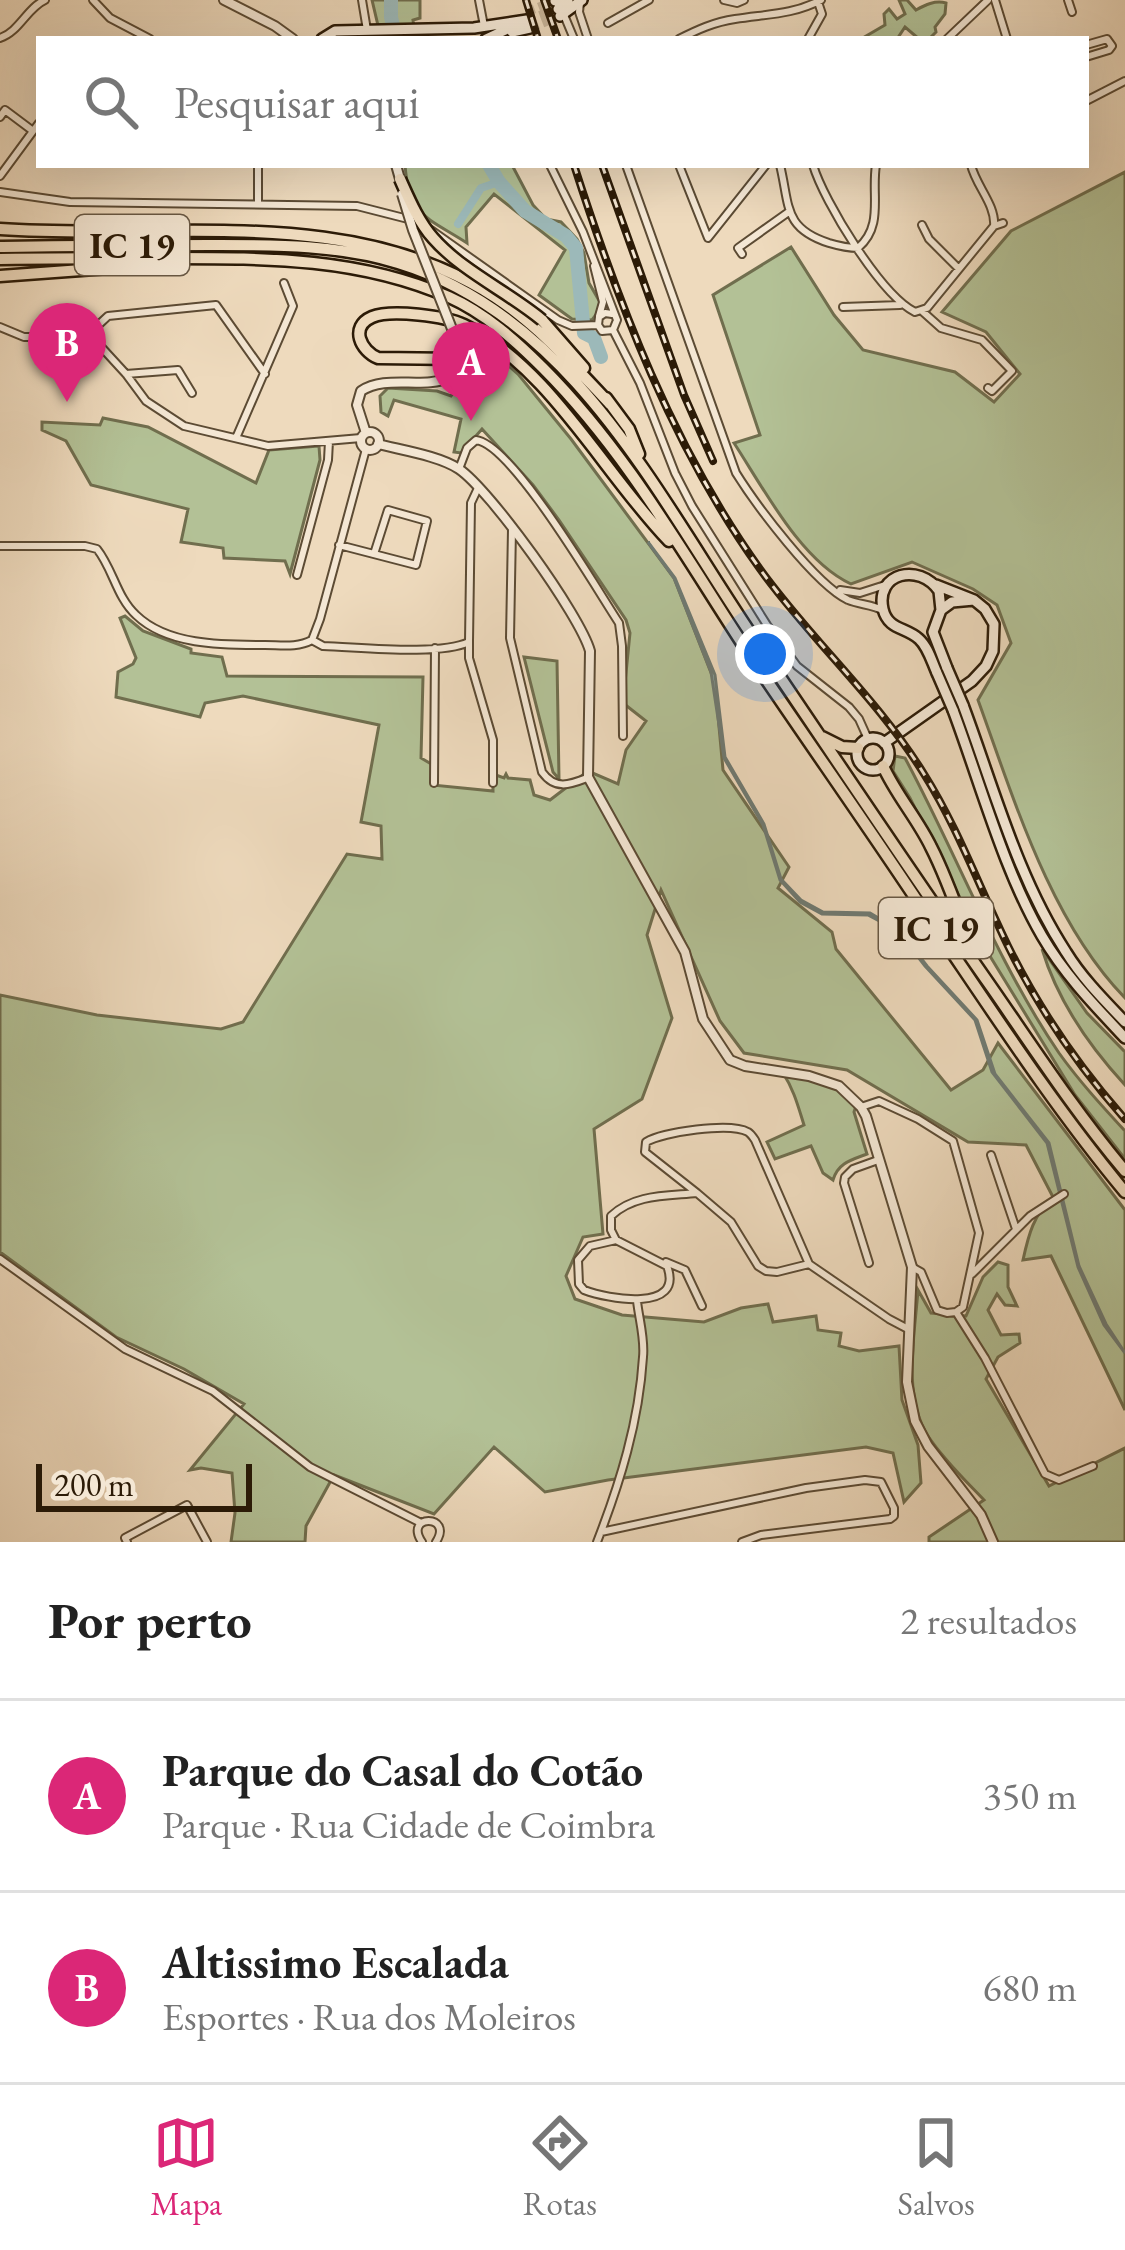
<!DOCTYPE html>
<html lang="pt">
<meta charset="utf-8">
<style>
:root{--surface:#fff;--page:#f6f6f6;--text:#222;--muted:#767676;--line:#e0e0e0;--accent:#db2777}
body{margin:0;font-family:"EB Garamond",serif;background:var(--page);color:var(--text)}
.scale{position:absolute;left:36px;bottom:30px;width:216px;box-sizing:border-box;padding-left:12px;border:6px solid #2c1b07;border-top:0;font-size:33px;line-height:42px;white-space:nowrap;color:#2c1b07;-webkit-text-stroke:9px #f4e7d4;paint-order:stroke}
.you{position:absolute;left:765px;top:654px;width:42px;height:42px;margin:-30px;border:9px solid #fff;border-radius:50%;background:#1a73e8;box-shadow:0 0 0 18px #1a73e833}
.badge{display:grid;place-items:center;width:78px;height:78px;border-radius:50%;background:var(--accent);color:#fff;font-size:39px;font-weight:700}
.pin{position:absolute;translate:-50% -99px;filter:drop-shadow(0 3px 6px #0008)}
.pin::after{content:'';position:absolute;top:63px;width:42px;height:36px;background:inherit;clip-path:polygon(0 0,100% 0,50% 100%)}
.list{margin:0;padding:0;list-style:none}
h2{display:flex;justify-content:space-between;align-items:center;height:156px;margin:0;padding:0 48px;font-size:51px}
h2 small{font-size:39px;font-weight:400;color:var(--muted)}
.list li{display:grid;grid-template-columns:78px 1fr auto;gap:36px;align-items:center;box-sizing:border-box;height:192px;padding:0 48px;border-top:3px solid var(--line)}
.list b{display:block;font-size:45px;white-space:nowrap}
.list p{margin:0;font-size:39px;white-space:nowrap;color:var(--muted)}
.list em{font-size:39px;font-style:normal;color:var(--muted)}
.icon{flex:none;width:66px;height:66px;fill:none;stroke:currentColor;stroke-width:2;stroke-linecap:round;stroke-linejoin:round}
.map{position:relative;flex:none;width:1125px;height:1542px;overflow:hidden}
.search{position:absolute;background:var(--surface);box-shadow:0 12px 48px #0002;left:36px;right:36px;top:36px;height:132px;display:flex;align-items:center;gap:30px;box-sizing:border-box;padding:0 42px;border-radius:0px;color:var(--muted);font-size:45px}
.sheet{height:540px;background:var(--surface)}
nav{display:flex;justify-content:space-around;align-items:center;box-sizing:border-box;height:168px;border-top:3px solid var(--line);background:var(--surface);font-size:33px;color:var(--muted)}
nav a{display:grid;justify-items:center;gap:6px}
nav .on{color:var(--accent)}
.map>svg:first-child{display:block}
</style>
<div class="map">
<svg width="1125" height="1542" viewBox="0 0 1125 1542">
<rect width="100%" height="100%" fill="#eedabd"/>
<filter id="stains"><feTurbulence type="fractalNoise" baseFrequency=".00167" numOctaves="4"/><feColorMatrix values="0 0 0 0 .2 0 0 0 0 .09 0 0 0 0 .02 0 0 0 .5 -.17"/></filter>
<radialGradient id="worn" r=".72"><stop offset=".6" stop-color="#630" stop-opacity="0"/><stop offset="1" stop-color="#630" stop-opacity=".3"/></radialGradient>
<path fill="#b3c196" stroke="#706e4e" stroke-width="3" d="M372 0H420V18L413 20 416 39H327L335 35 380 34Z
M899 0H907L916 10C925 5 935 0 946 3L945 14 935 27 936 32 929 39H919L905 27 897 39H861L885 25 884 14 889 9 897 19 905 14Z
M405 165H512L533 205 546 219 561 222 577 239 584 253 589 283 601 304 598 312 592 320 572 319 539 295 565 250 494 194 466 227 467 243C427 217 409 217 405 165Z
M1125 172V998C1050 921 1014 799 978 700L1011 643 997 605 973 589 912 562 851 584C801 561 764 489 734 443L760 435 713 295 791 247 834 315 863 350 955 372 994 402 1020 374 986 332 942 312 1011 231Z
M476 337 518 374 571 439 674 578 715 683 723 770 789 867 778 888 832 932 836 949 951 1090 983 1070 998 1043 1125 1210V1410L1051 1256 1023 1260C1028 1237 1034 1211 1054 1199L1026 1145 968 1142 847 1070 744 1053 720 1021 661 890 647 935 672 1018 642 1099 594 1129 603 1234 583 1237 566 1276 575 1299 622 1315 704 1322 741 1308 768 1304 773 1322 816 1316 818 1330 841 1333 839 1346 859 1351 899 1346 902 1400 918 1445 921 1483 904 1502 893 1453 866 1447 608 1480 545 1492 494 1447 434 1514 334 1475 306 1526 305 1542H231L235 1513 232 1473 201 1468 190 1470 244 1404 184 1369 116 1337 0 1252V995L97 1015 221 1029 243 1022 347 854 382 859 381 826 361 822 379 725 243 696 205 703 200 717 116 697 118 672 133 664 136 658 120 618 125 616 143 631 191 649V653L222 657 227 676 423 677 421 758 433 765 432 785 493 791V774L504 778 506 774 508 778 530 780 534 795 550 800 588 771 618 784 626 750 646 721 623 703 630 633 626 620 559 520 533 485 482 429 461 453 454 452 461 419 394 400 388 416 381 412 380 396 388 388 437 391 451 396 465 377Z
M103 418 148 427 256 483 269 450 319 446 320 460 290 574 285 561 224 558 223 548 181 542 188 509 91 485 66 441 42 430V422L100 425Z
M524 657 557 661 559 779 553 772Z
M895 756 905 758C957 855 997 962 1059 1053 1079 1081 1102 1106 1125 1131V1159L1075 1095 985 948 910 798 893 771Z
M1042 949 1087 1013 1125 1052V1085C1090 1047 1057 999 1042 949Z
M783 1073 837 1088 856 1106 854 1112 867 1154C851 1160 838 1163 833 1180L823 1173 811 1146 775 1159 767 1142 804 1125C798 1106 794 1090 783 1073Z
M998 1262 1008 1265V1287L1017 1306 1005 1305 997 1294 988 1310 1001 1335 1019 1334 1020 1343 998 1357 986 1379 1049 1486 1125 1448V1542H929V1537L984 1500C965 1480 943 1459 928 1436 902 1395 915 1334 918 1290L931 1313 966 1316 983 1277Z"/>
<path fill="#9cb9b9" stroke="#6f7a72" stroke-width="3" d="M648 542 675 578 715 675 725 757 764 824 781 879 801 900 823 912 870 913 900 931 927 966 977 1020 995 1074 1049 1143 1079 1266 1106 1324 1125 1353 1104 1325 1078 1267 1047 1143 992 1072 975 1020 925 966 898 931 868 915 822 914 800 902 780 880 763 825 724 758 711 672 674 578Z"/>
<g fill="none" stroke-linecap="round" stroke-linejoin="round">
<path stroke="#9cb9b9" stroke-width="8" d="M458 224 481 188 499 182"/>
<path stroke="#9cb9b9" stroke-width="14" d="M391 0V17L396 39
M489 165 499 182 525 211 566 236 576 248 584 333 594 338 601 357"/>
<path stroke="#c7b499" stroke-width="9" stroke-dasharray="9 4.5" stroke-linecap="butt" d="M526 12 555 1
M527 20 558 9
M530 28 560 16"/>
<defs>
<path id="minor" d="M93 0 110 18 150 39
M362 0 367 30
M479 0 484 26
M724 0 737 3 744 0
M995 0 1007 39
M1068 0 1072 12
M580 3 579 12 588 39
M564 15 574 39
M608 23 649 0
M0 38C19 32 27 8 45 0
M679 39C697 30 714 22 735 19 766 14 792 15 821 0
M808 39 822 14 818 2
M947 39 988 0
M1086 45 1107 39 1112 46 1109 50 1086 57
M1086 101 1125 81
M0 117 5 110 33 131
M550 165 583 232 617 320 613 330 602 331 598 325 599 317 605 313 612 314
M626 165 736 473C756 505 815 584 848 600 860 605 872 604 884 611
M679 165 708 238 766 165
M780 165C790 206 783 228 829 243 839 246 847 248 858 248 884 226 871 195 876 165
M813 165C824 202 881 295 915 312L927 308 994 226 1003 223
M971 165C976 186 996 205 994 226
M0 176 39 123
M0 192 70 202 357 206 408 219
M258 204V165
M922 225 929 239 958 268
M431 230 558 320 572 326 598 325
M742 254 738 248 790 211
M594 266 603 302 599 316
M843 307 900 305
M922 311 941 328 982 340 1012 371 992 391 988 388
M0 327 24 337H92
M613 330 640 383 675 473 692 506 767 625 797 666 849 707 859 719 868 739
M92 337 126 374 146 401 184 426 268 446 361 438
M92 337 94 329 108 316 216 305 265 374
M126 374 178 370 192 393
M236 438 293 306 284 283
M459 469 467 448 476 440C512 444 596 588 619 623L622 646 623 736
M512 529 510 638 542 772C555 790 569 785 587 778
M339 545 416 565 427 521 388 510 374 554
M0 546H85L97 549C113 569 117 598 136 615 168 646 224 645 265 645 281 645 297 648 312 640
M297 575 328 460 329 441
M840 590 860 593 885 585
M312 640 323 646C360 647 439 656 469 642L471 503 478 488
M312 640 320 619 366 449
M469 642V658L493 740V783
M434 783 435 648
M861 1107 879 1101 918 1119 953 1141 979 1233 963 1307 956 1312
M991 1155 1016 1229
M697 1193 645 1152 646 1142C663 1132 730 1122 748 1132 751 1134 753 1137 755 1140L809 1264 889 1319 908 1329
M616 1240 590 1246 578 1260 579 1284 584 1290C607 1299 685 1313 667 1266L616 1240 611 1230V1216C634 1194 667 1196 697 1193L731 1222 758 1266 766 1271 777 1272 809 1264
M0 1259 125 1349 213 1391 310 1467 421 1523
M666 1262 685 1270 702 1306
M869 1263 844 1183 845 1177 853 1169 878 1160
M912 1267 921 1272 937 1310 947 1313 956 1312
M972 1274 1030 1216 1064 1194
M956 1312 985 1358 1045 1474 1059 1480 1093 1466
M601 1532 806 1488 865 1480 881 1482 894 1508V1516L890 1519 761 1535 742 1542
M127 1542 125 1538 187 1505 207 1542
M422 1542C403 1514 454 1514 436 1542
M597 1542C620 1483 639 1422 643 1357 645 1339 639 1319 637 1301"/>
<path id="tertiary" d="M224 0 275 26 293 39
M396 165 400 179
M361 441a9 9 0 1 1 18 0a9 9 0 1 1-18 0Z
M366 433 357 405 361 391C387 374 423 390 451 377L459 361 456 339
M378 444C401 450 440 456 459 469 490 490 580 615 590 651L588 777 685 952 703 1019 730 1060 745 1066 809 1076 839 1086 861 1107 866 1116 912 1267 907 1382 915 1421 928 1446 981 1515 993 1542"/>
<path id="secondary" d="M555 1 558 0
M558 9 568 0
M560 16 582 0
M512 32 530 28
M322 39 335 31 474 28 527 20
M486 39 514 26
M941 610 952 602 974 600
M937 673C932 662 928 647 919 639 906 627 888 630 883 609 875 573 919 562 939 591L941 610 933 632 947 668
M963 705C994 788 1017 877 1066 952 1082 978 1104 1000 1125 1022
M953 710C980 782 1004 871 1042 936 1064 974 1095 1006 1125 1038
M857 754a16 16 0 1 1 32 0a16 16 0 1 1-32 0Z
M884 743 972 681 986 666 993 651 994 624 985 609 974 600 936 585"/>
<path id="trunk" d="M0 229C164 241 349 202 495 297 539 326 574 366 610 404
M0 247C70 246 139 245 209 245 270 245 338 244 398 263 575 317 660 501 757 643 835 758 912 874 992 988 1035 1050 1076 1113 1125 1171
M0 259C58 258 115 258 173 258 268 258 360 258 449 297 485 313 516 341 543 368 629 454 688 562 755 663 811 746 869 828 924 911 989 1006 1051 1103 1125 1192
M0 276 163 264
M542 320 584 368
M459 359 378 358C361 351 349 327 372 317 391 309 446 316 464 325 550 367 604 474 669 541
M606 398 629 429 639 454
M822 737 842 747 858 748
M883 766C896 795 917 818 931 847 948 880 960 917 973 952"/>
</defs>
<use href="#minor" stroke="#5c4b34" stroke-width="10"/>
<use href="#tertiary" stroke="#5c4b34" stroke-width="12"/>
<use href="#secondary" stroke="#2c1b07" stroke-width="14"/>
<use href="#trunk" stroke="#2c1b07" stroke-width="15"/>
<use href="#minor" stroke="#f4e7d4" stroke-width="6"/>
<use href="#tertiary" stroke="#f4e7d4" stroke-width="8"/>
<use href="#secondary" stroke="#f4e7d4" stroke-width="9"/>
<use href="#trunk" stroke="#eedabd" stroke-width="10"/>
<defs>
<path id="rail" d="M526 0 538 39
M544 0 558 39
M574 165C619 305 673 448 760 569 811 640 878 699 924 774 958 828 980 889 1008 946 1039 1009 1078 1066 1125 1119
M602 165 684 395 713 461"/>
</defs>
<use href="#rail" stroke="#2c1b07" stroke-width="8"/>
<use href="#rail" stroke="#f4e7d4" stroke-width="3" stroke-dasharray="9" stroke-linecap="butt"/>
<defs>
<path id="tertiary-bridge" d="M402 194 413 230 456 339"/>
<path id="secondary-bridge" d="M947 668 963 705
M937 673 953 710"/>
<path id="trunk-bridge" d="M400 179C409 199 418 221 433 238 463 272 507 291 542 320"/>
</defs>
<use href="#tertiary-bridge" stroke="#5c4b34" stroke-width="12" stroke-linecap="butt"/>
<use href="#secondary-bridge" stroke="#2c1b07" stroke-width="14" stroke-linecap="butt"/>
<use href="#trunk-bridge" stroke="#2c1b07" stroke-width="15" stroke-linecap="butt"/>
<use href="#tertiary-bridge" stroke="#f4e7d4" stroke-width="8"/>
<use href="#secondary-bridge" stroke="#f4e7d4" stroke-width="9"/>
<use href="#trunk-bridge" stroke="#eedabd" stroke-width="10"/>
</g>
<g text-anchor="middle" stroke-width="9" stroke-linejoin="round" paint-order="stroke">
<g fill="#f4e7d4" stroke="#685844" stroke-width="3">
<rect x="75" y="215" width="114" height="60" rx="9"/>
<rect x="879" y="898" width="114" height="60" rx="9"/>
</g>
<g font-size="36" font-weight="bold" fill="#2c1b07">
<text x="132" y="258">IC 19</text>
<text x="936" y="941">IC 19</text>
</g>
</g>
<rect width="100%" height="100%" filter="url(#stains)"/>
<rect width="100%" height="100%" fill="url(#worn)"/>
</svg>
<div class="scale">200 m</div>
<div class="you"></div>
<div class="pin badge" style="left:471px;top:421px">A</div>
<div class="pin badge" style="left:67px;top:402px">B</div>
<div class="search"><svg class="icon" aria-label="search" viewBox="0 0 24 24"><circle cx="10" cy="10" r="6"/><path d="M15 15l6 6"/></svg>Pesquisar aqui</div>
</div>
<section class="sheet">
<h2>Por perto<small>2 resultados</small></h2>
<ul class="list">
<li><span class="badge">A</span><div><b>Parque do Casal do Cotão</b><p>Parque · Rua Cidade de Coimbra</p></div><em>350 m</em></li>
<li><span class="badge">B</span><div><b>Altissimo Escalada</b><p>Esportes · Rua dos Moleiros</p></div><em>680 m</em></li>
</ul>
</section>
<nav>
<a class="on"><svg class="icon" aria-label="map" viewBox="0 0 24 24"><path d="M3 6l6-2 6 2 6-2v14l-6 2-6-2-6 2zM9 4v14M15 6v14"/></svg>Mapa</a>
<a><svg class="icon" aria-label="directions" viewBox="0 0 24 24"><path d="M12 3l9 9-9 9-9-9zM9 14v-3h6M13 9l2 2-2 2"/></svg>Rotas</a>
<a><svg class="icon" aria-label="saved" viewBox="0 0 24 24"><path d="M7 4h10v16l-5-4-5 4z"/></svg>Salvos</a>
</nav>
